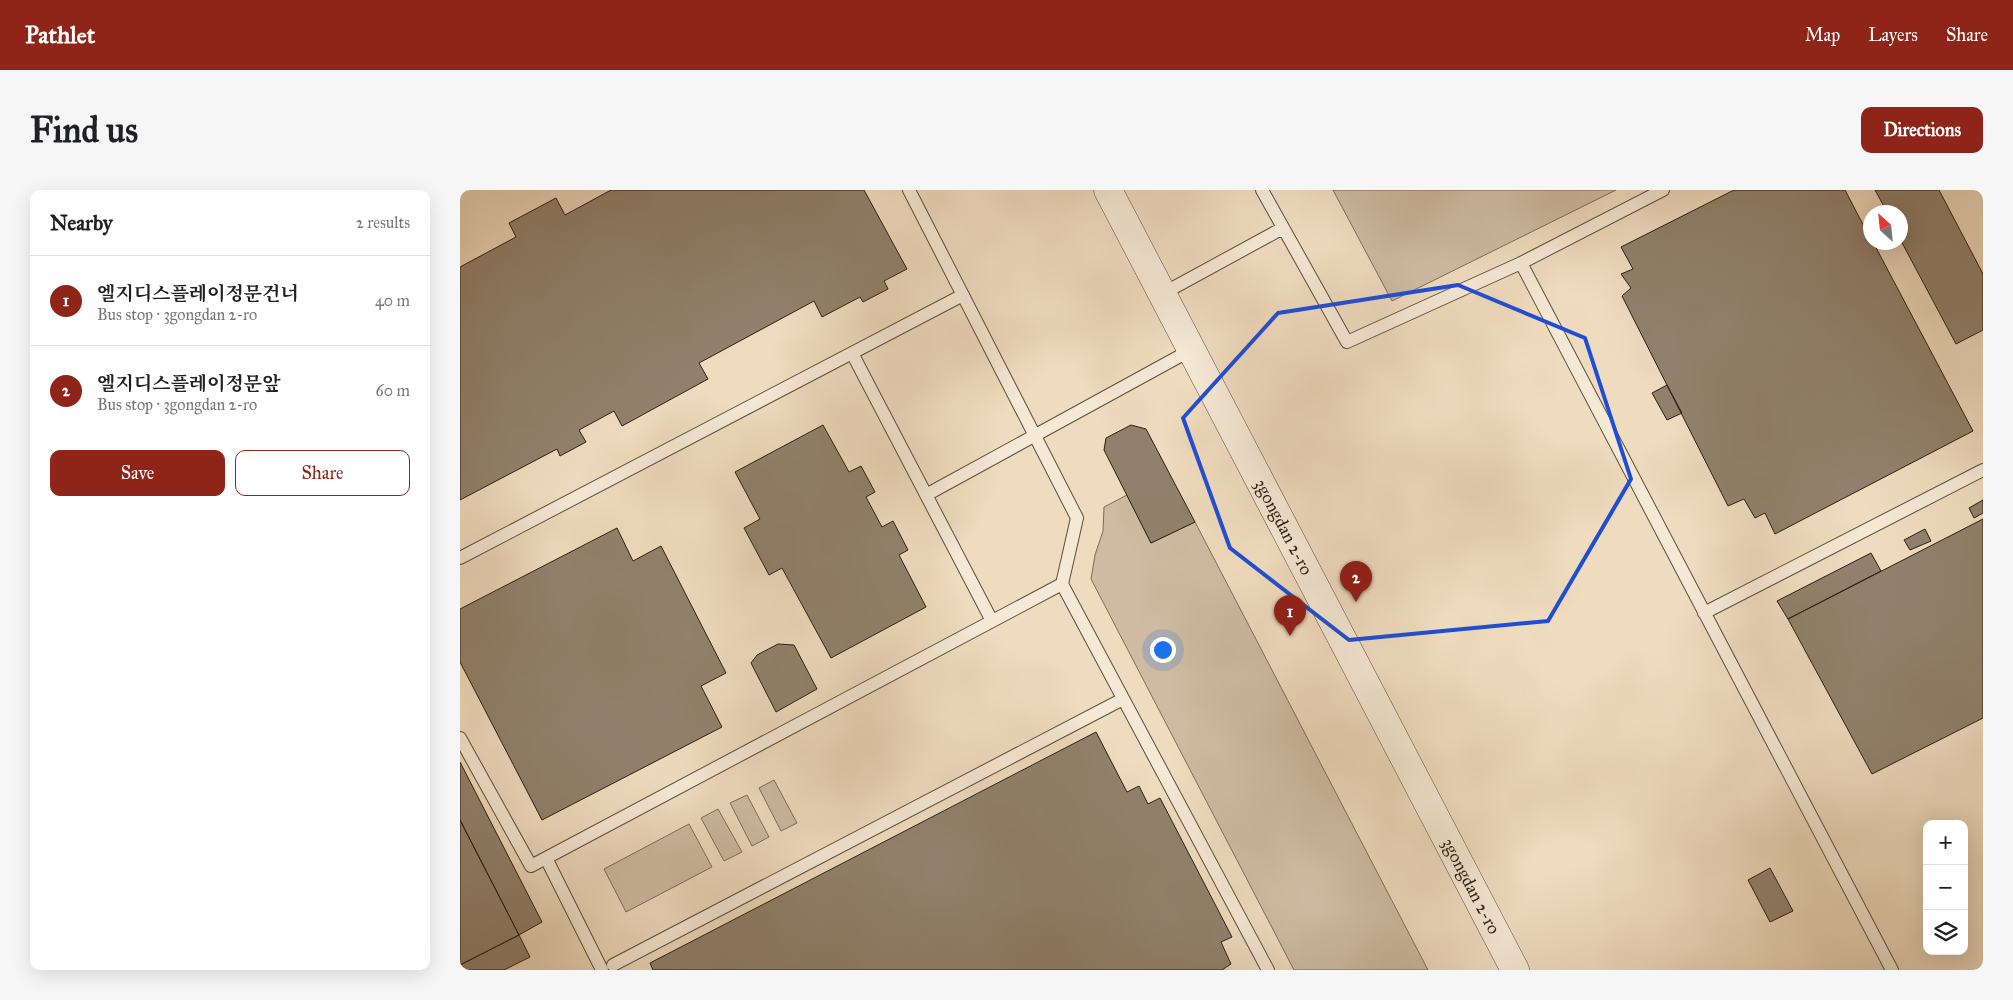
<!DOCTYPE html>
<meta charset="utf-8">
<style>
:root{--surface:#fff;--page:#f6f6f6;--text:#202124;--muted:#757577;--line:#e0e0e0;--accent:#8f2418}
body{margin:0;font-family:"IM FELL Great Primer","Noto Serif KR",serif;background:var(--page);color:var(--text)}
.controls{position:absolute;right:15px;bottom:15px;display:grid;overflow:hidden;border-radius:10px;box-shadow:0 5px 20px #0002}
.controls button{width:45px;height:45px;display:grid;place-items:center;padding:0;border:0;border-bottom:1px solid var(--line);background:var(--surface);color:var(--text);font:25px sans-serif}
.compass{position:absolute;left:1403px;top:15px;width:45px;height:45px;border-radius:50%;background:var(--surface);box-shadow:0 5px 20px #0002;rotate:333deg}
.you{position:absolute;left:702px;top:459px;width:18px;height:18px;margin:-12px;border:4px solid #fff;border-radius:50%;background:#1a73e8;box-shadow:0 0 0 8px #1a73e833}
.badge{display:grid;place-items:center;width:32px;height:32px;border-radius:50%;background:var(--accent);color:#fff;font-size:16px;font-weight:700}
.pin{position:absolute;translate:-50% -41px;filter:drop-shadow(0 1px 2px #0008)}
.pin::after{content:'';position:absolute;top:26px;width:18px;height:15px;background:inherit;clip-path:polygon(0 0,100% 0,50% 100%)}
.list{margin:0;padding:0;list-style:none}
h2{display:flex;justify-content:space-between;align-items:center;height:65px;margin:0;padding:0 20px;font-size:21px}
h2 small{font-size:16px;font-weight:400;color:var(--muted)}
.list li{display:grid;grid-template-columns:32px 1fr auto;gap:15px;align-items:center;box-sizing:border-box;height:90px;padding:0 20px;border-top:1px solid var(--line)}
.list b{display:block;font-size:19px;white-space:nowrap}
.list p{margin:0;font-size:16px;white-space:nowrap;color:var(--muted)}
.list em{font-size:16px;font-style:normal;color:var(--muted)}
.actions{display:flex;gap:10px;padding:15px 20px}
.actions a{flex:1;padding:11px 0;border:1px solid var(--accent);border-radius:10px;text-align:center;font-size:18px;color:var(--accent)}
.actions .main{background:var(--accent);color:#fff}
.icon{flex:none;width:28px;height:28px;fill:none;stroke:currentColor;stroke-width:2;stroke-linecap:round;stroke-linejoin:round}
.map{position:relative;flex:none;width:1523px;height:780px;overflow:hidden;border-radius:10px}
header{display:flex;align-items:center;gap:30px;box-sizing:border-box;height:70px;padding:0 25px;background:var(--accent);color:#fff}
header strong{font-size:24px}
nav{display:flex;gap:28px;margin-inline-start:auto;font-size:18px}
.intro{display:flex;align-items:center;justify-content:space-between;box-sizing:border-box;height:120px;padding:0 30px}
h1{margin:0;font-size:35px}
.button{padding:12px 22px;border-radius:10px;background:var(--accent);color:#fff;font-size:18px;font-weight:700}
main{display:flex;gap:30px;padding:0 30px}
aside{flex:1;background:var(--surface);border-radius:10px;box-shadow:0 5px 20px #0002}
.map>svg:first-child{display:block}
</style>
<header>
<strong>Pathlet</strong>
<nav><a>Map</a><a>Layers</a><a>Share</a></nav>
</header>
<div class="intro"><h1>Find us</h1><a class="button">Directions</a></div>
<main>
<aside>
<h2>Nearby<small>2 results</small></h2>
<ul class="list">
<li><span class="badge">1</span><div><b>엘지디스플레이정문건너</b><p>Bus stop · 3gongdan 2-ro</p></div><em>40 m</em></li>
<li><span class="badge">2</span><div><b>엘지디스플레이정문앞</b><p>Bus stop · 3gongdan 2-ro</p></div><em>60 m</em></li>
</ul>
<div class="actions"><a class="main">Save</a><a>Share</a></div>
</aside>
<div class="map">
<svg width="1523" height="780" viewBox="0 0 1523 780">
<rect width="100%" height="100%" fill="#efdbbe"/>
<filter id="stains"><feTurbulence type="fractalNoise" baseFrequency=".004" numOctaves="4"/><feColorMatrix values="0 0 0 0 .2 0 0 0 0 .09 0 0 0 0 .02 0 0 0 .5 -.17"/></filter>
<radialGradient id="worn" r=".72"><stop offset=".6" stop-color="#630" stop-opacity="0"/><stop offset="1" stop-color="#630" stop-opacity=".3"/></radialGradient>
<path fill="#cebba1" stroke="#7c6d5a" d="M873 0H1156L932 111Z
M667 305 691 353 735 332 968 780H834L631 389 635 365 643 341 644 317Z
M314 590 337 633 321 641 299 598Z
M287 605 309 647 292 656 270 613Z
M258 619 282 662 264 671 241 628Z
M229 634 252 677 166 722 144 679Z"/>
<path fill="#91816c" stroke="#2b1f13" d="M151 0H404L447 79 424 91 428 99 403 112 400 107 362 127 354 111 239 173 248 189 162 236 154 221 119 240 126 252 100 266 97 259 0 310V77L56 47 49 33 96 8 105 25Z
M1274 0H1385L1410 48V52H1413L1513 241 1315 344 1305 323 1295 328 1284 309 1268 316 1162 106 1171 98 1161 84 1173 79 1161 57Z
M1415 0H1479L1523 84V140L1496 154 1440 49V22H1427Z
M1207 195 1222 223 1207 230 1192 203Z
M363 235 389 282 401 276 415 302 406 307 422 337 433 331 448 360 439 365 466 417 371 468 322 378 309 385 284 338 300 329 275 282Z
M671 235 686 239 735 332 691 353 644 260 646 248Z
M1523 310V323L1514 328 1509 318Z
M1523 329V528L1412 584 1328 429Z
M157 338 173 371 201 356 266 483 241 496 262 537 82 630 0 472V419Z
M1465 339 1471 351 1450 360 1444 350Z
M1411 363 1421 381 1328 429 1317 411Z
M318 454 334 455 357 499 316 522 291 473 297 465Z
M636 542 667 602 679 596 688 614 700 608 772 747 761 752 771 774 762 780H193L190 773Z
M0 572 82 732 59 745 0 630Z
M0 630 59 745 0 775Z
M1310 678 1333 721 1310 732 1288 690Z
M59 745 70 767 44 780H0V775Z"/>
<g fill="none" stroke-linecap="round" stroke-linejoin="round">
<defs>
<path id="service" d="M449 0 617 328 602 394 808 780
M802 0 887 152 1061 73 1203 0
M1061 73 1432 780
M702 104 823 38
M392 163 532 431
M466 305 731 160
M0 368 503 105
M1244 423 1523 280
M0 548 71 676 602 394
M86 668 142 780
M153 775 663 509"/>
<g id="tertiary">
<path id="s1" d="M648 0 1055 780"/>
</g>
</defs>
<use href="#service" stroke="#5c4e3e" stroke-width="14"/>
<use href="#tertiary" stroke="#5c4e3e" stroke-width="29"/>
<use href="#service" stroke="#f5e8d5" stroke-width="12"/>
<use href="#tertiary" stroke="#f5e8d5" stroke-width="28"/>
</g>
<path fill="none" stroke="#1d4ed8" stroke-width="4" stroke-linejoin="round" d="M998 95 1125 148 1171 289 1088 431 889 450 770 358 723 228 818 123Z"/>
<g text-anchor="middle" stroke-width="4" stroke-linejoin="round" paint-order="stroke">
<g font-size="18" fill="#2b1f13" stroke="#f5e8d5">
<text dy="6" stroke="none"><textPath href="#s1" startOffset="380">3gongdan 2-ro</textPath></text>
<text dy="6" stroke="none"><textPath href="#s1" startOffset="785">3gongdan 2-ro</textPath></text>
</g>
</g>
<rect width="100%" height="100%" filter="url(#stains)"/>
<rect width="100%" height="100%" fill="url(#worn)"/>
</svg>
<div class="controls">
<button>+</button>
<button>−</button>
<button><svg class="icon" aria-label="layers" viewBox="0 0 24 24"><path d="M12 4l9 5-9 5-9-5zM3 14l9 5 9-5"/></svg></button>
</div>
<svg class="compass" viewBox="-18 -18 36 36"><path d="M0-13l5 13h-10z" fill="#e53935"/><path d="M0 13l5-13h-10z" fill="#757577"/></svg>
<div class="you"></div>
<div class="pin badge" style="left:830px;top:446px">1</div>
<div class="pin badge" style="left:896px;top:412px">2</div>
</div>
</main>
